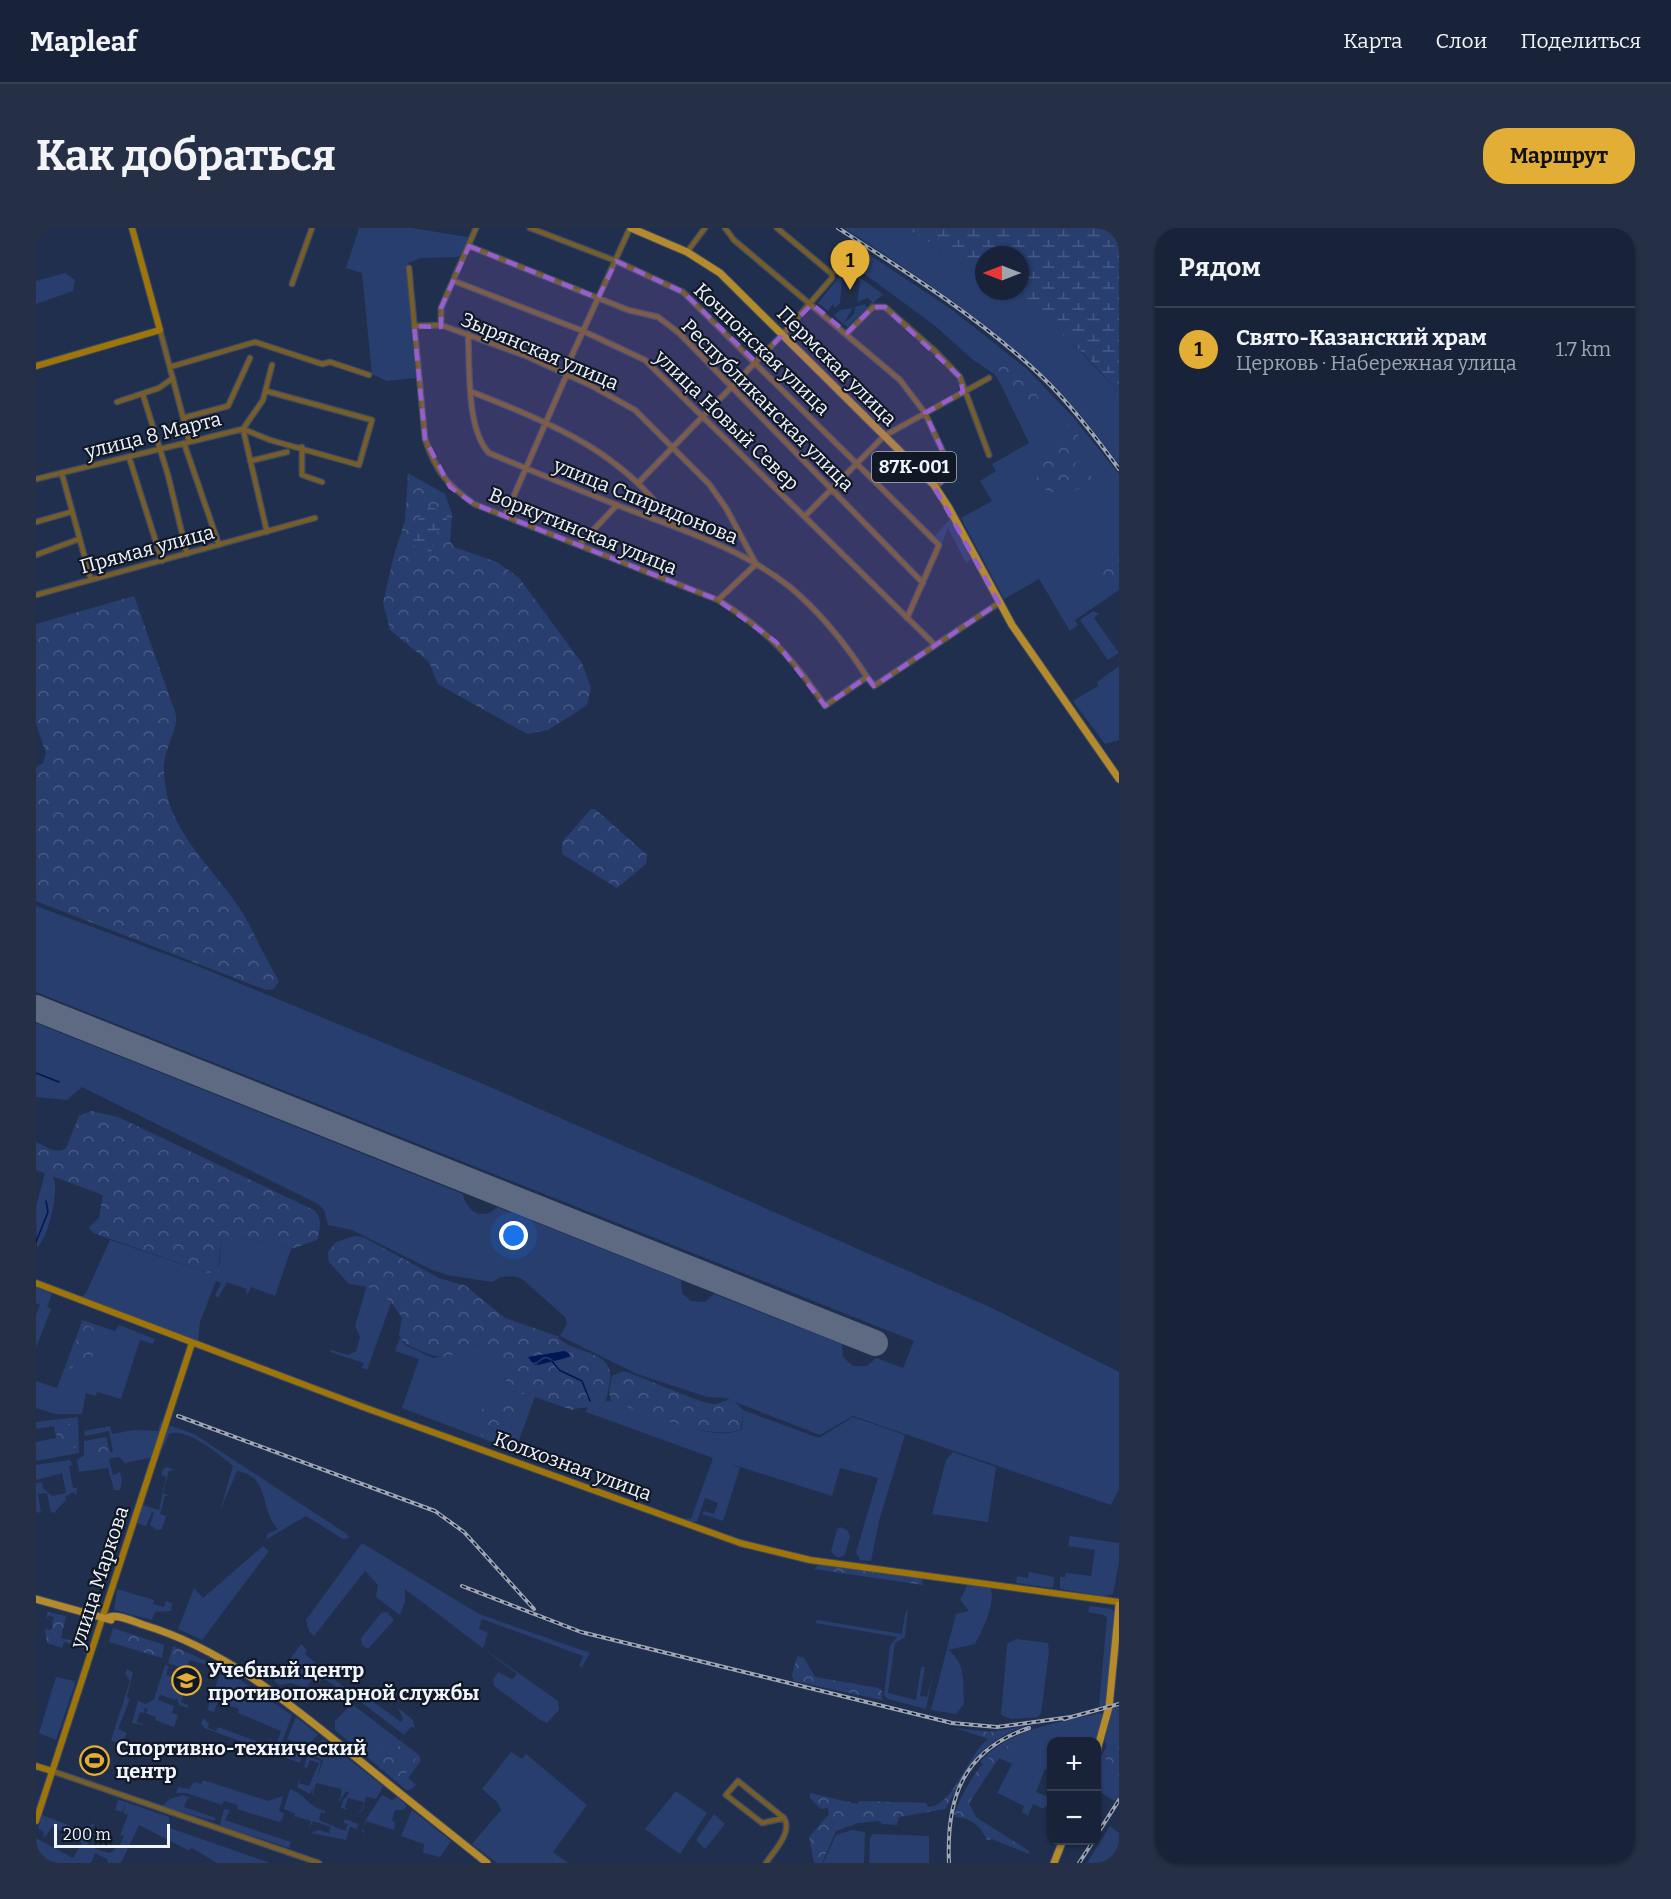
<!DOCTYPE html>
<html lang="ru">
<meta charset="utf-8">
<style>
:root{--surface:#18233a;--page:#252f45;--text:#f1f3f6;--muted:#9fa4af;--line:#364054;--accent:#e3ae35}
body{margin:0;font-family:Bitter,serif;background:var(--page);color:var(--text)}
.controls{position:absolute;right:18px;bottom:18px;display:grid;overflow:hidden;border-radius:12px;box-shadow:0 2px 4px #0004}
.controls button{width:54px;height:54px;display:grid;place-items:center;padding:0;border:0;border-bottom:2px solid var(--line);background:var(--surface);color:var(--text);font:30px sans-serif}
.compass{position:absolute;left:939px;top:18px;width:54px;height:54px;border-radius:50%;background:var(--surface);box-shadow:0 2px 4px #0004;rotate:270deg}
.scale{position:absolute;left:18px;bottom:15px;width:116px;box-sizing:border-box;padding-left:6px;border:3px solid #f0f4fc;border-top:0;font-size:16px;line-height:21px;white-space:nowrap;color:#f0f4fc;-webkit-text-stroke:4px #111825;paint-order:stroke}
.you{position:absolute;left:478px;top:1008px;width:21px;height:21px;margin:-15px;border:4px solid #fff;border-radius:50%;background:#1a73e8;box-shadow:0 0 0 9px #1a73e833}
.badge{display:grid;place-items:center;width:39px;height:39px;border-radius:50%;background:var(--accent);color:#111;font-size:20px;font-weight:700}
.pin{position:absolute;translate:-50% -50px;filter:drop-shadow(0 2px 3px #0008)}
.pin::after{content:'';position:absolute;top:32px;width:21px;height:18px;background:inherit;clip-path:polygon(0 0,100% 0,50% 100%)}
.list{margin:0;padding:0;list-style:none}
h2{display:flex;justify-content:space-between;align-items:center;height:78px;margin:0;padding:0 24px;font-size:26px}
h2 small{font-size:20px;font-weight:400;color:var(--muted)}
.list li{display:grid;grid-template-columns:39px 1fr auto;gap:18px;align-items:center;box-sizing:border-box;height:84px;padding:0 24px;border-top:2px solid var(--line)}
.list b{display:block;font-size:22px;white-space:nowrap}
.list p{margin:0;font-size:20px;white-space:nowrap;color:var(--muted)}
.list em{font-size:20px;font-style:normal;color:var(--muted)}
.map{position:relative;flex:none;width:1083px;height:1635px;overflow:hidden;border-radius:24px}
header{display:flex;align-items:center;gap:36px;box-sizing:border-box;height:84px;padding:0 30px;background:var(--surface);border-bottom:2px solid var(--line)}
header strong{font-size:28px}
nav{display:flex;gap:33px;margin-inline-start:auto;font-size:21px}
.intro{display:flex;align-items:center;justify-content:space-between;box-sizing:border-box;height:144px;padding:0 36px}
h1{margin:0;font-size:42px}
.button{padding:15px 27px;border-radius:24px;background:var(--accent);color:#111;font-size:21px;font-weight:700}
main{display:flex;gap:36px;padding:0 36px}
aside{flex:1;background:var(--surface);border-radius:24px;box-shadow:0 2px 4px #0004}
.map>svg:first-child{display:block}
</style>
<header>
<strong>Mapleaf</strong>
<nav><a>Карта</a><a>Слои</a><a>Поделиться</a></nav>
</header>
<div class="intro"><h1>Как добраться</h1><a class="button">Маршрут</a></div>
<main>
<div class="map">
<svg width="1083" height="1635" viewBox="0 0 1083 1635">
<defs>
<pattern id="forest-crowns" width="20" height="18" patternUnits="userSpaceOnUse" patternTransform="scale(1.5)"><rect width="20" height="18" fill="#273e6f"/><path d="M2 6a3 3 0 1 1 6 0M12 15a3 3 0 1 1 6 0" fill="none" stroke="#475a84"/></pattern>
<pattern id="wetland-marsh" width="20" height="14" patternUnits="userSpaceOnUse" patternTransform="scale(1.5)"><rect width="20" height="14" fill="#273e6f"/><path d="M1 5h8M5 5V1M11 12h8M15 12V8" fill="none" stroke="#475a84"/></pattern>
<pattern id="water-waves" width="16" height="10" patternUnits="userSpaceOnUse" patternTransform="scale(1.5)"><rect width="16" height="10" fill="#011654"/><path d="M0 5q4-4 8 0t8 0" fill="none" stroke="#26386e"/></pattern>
</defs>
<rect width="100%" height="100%" fill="#202f4d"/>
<path fill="#273e6f" d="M323 0H376L432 9 426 26 421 29 385 30 372 35 370 41 380 150 351 153 336 146 326 45 310 40Z
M808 0H871L948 49V63C954 63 961 62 967 63 993 68 1066 143 1083 166V236C1063 209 1042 183 1019 159 956 96 882 48 808 0Z
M817 16 915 81 991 141 1037 189 1083 246V362L1039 392 1042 397 1034 403 1003 351 968 371 925 290 956 273 944 253 960 243 956 236 993 215 964 155 958 146 936 131 898 97 815 36 812 27Z
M810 40 847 66 811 99 798 88 804 82 817 80 808 95 818 86 819 79 829 76 831 79 836 74 832 70 821 74 824 54 822 50 811 48 806 51 804 75 799 80 797 76 792 83 782 75Z
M29 45 39 52 37 63 0 76V53Z
M913 288 935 331 930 335 912 300 906 315 899 308 913 292Z
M1057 383 1063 386 1058 390 1083 425 1072 432 1044 392Z
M1083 438V512L1069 516 1037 473 1062 458 1061 454Z
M0 678 159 737 445 855 956 1080 1083 1144V1261L1075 1277 817 1188 784 1207 689 1170 671 1169 601 1146 524 1108 531 1096 529 1089 486 1051 478 1048 465 1049 456 1054 411 1047 394 1041 316 1002 292 997 288 982 282 976 46 859 31 872 0 869V795L427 966C430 983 446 994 461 979L645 1052 646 1065 655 1073 669 1074 678 1066 806 1116 807 1129 817 1138H831L840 1130 867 1140 878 1113 0 764Z
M9 945 17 948C24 963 12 1009 1 1020L0 979Z
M193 1007 255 1021 239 1068 215 1059 212 1066 210 1065 211 1061 191 1054 182 1070 179 1067 185 1055 180 1053 164 1094 162 1114 45 1069 50 1065 74 1012 172 1045 183 1037 186 1012Z
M331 1057 346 1064 355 1075 331 1142 326 1140 328 1135 294 1124 295 1122 312 1127 320 1123 324 1109 319 1098Z
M0 1058 16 1066 11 1079 15 1081 0 1120V1087L4 1077 0 1075Z
M43 1091 79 1103 83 1097 119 1111 117 1116 104 1112 85 1171 61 1164 60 1168 50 1165 46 1186H19L0 1180V1153L21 1160 46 1093Z
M364 1110 369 1117 397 1130 420 1126 441 1117 455 1123 475 1162 486 1166 498 1164 499 1169 479 1223 366 1180 383 1131 359 1123Z
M570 1173C605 1173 669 1219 706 1201L707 1182 783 1210 817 1189 869 1207 843 1293 835 1333 824 1332 820 1324 842 1250 804 1240 796 1268 695 1236 704 1240 687 1293 666 1286 668 1283 678 1286 682 1275 669 1270 661 1293 657 1295 648 1290 655 1291 677 1230 550 1184 552 1178 568 1176Z
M42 1189 43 1225 0 1233V1214L20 1210 18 1198 0 1201V1194Z
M125 1193 127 1194 117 1229 89 1235 83 1229 73 1231 77 1247 84 1244 86 1253 84 1262H78L72 1240 43 1244 41 1232 48 1227V1213L70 1209 74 1224H77L73 1203 49 1208 48 1203 74 1198 76 1206 98 1202 122 1203Z
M133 1197 158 1206 311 1306 313 1310 307 1311 270 1288 231 1311V1306L242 1301C223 1282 235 1248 201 1243L184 1283 197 1238C183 1226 150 1199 133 1206L121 1234Z
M917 1224 960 1239 952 1294 896 1286 910 1232Z
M34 1232 37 1237 33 1238 37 1260H41L40 1267 37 1264 29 1269 30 1272 18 1285 15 1284 11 1265 2 1266 5 1285 0 1284V1255L6 1254 7 1260 16 1268 30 1265 26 1245 0 1252V1237Z
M119 1236 107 1277 123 1282 130 1249 125 1247 127 1241 131 1239 139 1242 133 1243 127 1265 133 1268H129L124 1286 130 1288 126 1301 121 1302 114 1297 118 1285 116 1284 110 1298 100 1295Z
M804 1299 811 1302 814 1308 809 1327 802 1330 795 1324 801 1301Z
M1034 1308 1083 1315V1334L1077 1366 1067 1368 1024 1361V1349H1029L1030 1345 1055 1348 1059 1322 1032 1318Z
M326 1315 443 1386 554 1425 546 1439 543 1438 547 1428 446 1391 443 1401 452 1405 447 1420 522 1473 523 1482 511 1495 503 1491 458 1458 457 1452 462 1444 476 1451 481 1446 369 1361V1373L364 1387 340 1369 342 1357 329 1343 278 1408 273 1403 270 1392Z
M227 1318 233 1323 166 1412 142 1401 158 1360 167 1370Z
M993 1344 1018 1349 1017 1360 980 1355 981 1348 992 1350Z
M932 1356 954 1359C961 1374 946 1403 939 1416L912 1422C930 1434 927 1456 928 1476L920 1486 895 1482 920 1386 933 1383 924 1372Z
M81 1361 118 1372 117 1376 128 1379 130 1373 136 1375 135 1383 119 1384 116 1392 78 1382Z
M1054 1378 1076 1381 1079 1385 1070 1476 1065 1479 1063 1477 1071 1390 1068 1387 1052 1384Z
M872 1381 869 1409 859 1415 852 1465 880 1472 885 1439H889L884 1468 891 1469 898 1441 890 1481 852 1471 848 1467 854 1418 861 1409 779 1395 781 1392 866 1406 869 1386Z
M351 1384 358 1392 332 1421 326 1417 325 1410 345 1385Z
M980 1411 1012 1415 1013 1424 1005 1485 1002 1489 975 1491 965 1487 971 1418 972 1415Z
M265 1416 271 1422 269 1426 310 1461 309 1465 287 1450 283 1455 277 1450 270 1460 255 1455 243 1457 238 1453Z
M129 1437 133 1438 130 1447 152 1453 145 1474 152 1477V1480L143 1477 141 1470 140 1472 124 1467 122 1472 138 1478 136 1485 142 1487 138 1499 119 1492 120 1489 109 1485 112 1481 106 1479 109 1481 108 1485 104 1484 101 1494 109 1497 96 1495 102 1473 110 1476 118 1471Z
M91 1441 97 1444 91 1469 94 1471 82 1501 91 1505 85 1517 75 1512 94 1453 89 1446Z
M184 1446 195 1451 200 1449 256 1487 246 1514 233 1512 234 1508V1511L241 1514 245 1503 202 1485 203 1481 182 1473 178 1484 171 1482Z
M20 1449 38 1453 39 1456 20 1512 3 1505Z
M325 1465 365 1494 367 1490 361 1479 377 1492 379 1499H375L368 1507 321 1471Z
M316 1476 383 1527 385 1533 372 1550 380 1557 374 1562H370L299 1502V1493Z
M1083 1477V1570L1078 1573 1061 1562 1060 1537 1070 1519 1069 1512 1076 1480Z
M1064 1485 1068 1487 1060 1514H1016L1015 1543 1009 1541 1000 1564 1015 1570 1014 1579 1009 1578 1008 1581 997 1576 992 1588 986 1584 988 1578 961 1565 976 1536 963 1530 953 1540 944 1534C974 1500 1022 1495 1064 1485Z
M260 1489 282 1506 269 1521 264 1535 168 1500 165 1495 167 1490 173 1496 172 1500 180 1503 182 1499 252 1525 256 1513 251 1511Z
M287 1511 347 1558 340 1571 330 1569 326 1584 319 1583H325L328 1574 312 1570 309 1579 312 1582 305 1580 307 1572 313 1565 310 1563 304 1573 300 1572 304 1571 306 1561 280 1555 277 1565 281 1568 276 1566 277 1559 274 1566 261 1559 266 1542 263 1555 273 1558 283 1535 274 1532 271 1540 268 1539 271 1528 285 1533 282 1549 287 1532 275 1527 274 1524Z
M475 1524 486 1531 490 1526 551 1577 517 1624 532 1635H461L436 1616 465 1582 462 1575 446 1561Z
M167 1552 232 1573 247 1568 243 1583 248 1585 246 1592 243 1594 201 1581 202 1577 188 1573 186 1577 150 1565H140L142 1559 153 1561 158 1554 165 1556Z
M254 1561C269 1566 271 1578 289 1583L288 1586 285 1584 283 1591 285 1593 309 1603 312 1596 307 1595 309 1591 322 1596 321 1601 314 1599 310 1612 275 1605 283 1602 293 1605 295 1599 277 1593 272 1603 275 1593 259 1588 255 1597 259 1586 248 1581Z
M640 1563 671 1585 644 1626 609 1601Z
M68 1567 51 1618 73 1625 78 1623 80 1618 83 1619 88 1608 84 1607 92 1587 87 1585 90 1575 86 1584 79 1582 82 1572 72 1568 133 1589 134 1600 234 1635H181L156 1620 152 1622 103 1597 85 1635H72L71 1631 59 1625 55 1635H0V1610L37 1630 46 1615 17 1598 8 1610 7 1603 2 1600 6 1587 52 1605 54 1597 58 1596Z
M147 1567 155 1570 151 1571 148 1579 180 1590 178 1593 126 1578 134 1571Z
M346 1567 356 1572 361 1569 371 1578 367 1582H359L356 1592 359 1595 358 1602 330 1593 327 1601 329 1605 326 1604 329 1593Z
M188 1581 194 1582 189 1592 255 1614 253 1620 184 1597Z
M376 1582 415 1613 404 1629 387 1625 388 1616 365 1608Z
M678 1586 689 1596 669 1621 660 1612Z
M1074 1598 1083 1605V1635H1051Z
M816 1602 829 1604 828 1635H787L800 1607Z
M837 1606 893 1608V1635H833L834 1610Z"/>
<path fill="url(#forest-crowns)" d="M961 124 968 126 997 157 1003 172 1000 178 981 174C971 161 962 144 959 129Z
M1032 197C1041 203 1053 222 1049 232L1040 234 1036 248 1051 246 1058 250 1055 270 1047 259 1026 267 1005 260 1001 252V229L1009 222 1020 227 1023 224V216L1018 212V205L1023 199Z
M372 245 409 266 416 286 414 313 418 319 461 334 483 350 546 435 555 460 551 477 545 481 512 502 491 506 402 456 393 434 354 402 347 375 357 331 369 292Z
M1083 321V358L1072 361 1067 359 1061 344 1064 337Z
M98 368 140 487C142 505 126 521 128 545 131 606 178 638 208 687 220 709 230 732 243 753L238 761 230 762 0 673V539L7 535 10 525 0 496V396Z
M555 581H559L611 627 610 636 581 660 526 626V614Z
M55 883 82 889 278 982C287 992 284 1000 281 1012L255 1021 193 1007 186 1012 181 1043 172 1045 57 1005 53 999 63 990 67 967 0 942V914C9 918 21 927 30 920L43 888Z
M319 1008 327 1009 403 1050 430 1058 469 1090 521 1108C535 1127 579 1120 574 1153 572 1161 572 1169 568 1176 558 1181 547 1178 536 1182L499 1169 497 1164 486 1166 475 1162 455 1123 441 1117C413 1128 410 1135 381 1121 372 1117 368 1117 363 1107L366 1090C353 1068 339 1058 313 1056L293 1034 292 1024 300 1014Z
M47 1096 56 1099C64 1110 62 1117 56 1129L39 1136 35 1141 32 1140V1135Z
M588 1143C616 1153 643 1166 671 1175 690 1180 689 1161 707 1182L705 1201C677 1215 604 1183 575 1173L573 1164 576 1148Z
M456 1173 475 1176 482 1173 484 1188 472 1216 446 1208 438 1198 448 1178Z
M40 1195 42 1219 38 1220 35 1215 22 1216 20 1198Z
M70 1211 72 1224 80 1229 64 1231 51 1228 50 1214Z
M783 1336 886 1350 887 1357 778 1341Z
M12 1384 30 1388 25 1410 51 1416 48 1425 47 1419 28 1414 26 1420 11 1415 9 1401 15 1402 18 1389 13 1388 10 1390Z
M77 1400 128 1417 126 1430 73 1414Z
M137 1418 172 1434 175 1438 154 1432 149 1441 132 1435Z
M761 1428 768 1430 779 1449 843 1460 846 1463V1472L758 1453 756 1447Z
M1083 1493V1557L1071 1549 1069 1534Z
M989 1498C937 1518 935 1539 909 1581L863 1589 861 1597 846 1596 843 1593 822 1595 800 1603 786 1635H778L773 1609 793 1586 792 1580 785 1581 774 1570V1565L821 1576 824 1573 890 1575 892 1579C918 1578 931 1527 952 1511L920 1500 954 1504Z
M353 1510 380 1531 365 1551 339 1530 340 1523Z
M975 1517 960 1534 933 1575 940 1589 993 1623V1626L956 1611 951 1612C944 1598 936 1590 920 1589L918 1586C928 1561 947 1524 975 1517Z"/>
<path fill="url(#wetland-marsh)" d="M871 0H1083V166C1052 125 1011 91 969 63H984V27H948V49Z
M393 279 408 283 411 288V297L402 303 394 327H381C374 314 378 287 393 279Z"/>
<path fill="url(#water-waves)" d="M528 1123 533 1125 534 1129 502 1137 497 1136 492 1129Z"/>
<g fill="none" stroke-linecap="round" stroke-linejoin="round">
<path stroke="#011654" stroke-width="1.5" d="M0 845 23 854
M0 1014 12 984 10 973
M516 1133 523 1142 546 1153 554 1173"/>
<path stroke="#5e6a82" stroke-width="26" d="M0 780 839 1115"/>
<defs>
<path id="street" d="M494 0 580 33 647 64 903 317 871 390
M689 0 698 12 864 152 889 185 916 243 899 260
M433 18 592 82 622 89 643 105 887 355
M651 24 669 0
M373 40 389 211C400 243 410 256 438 276L682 372C732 403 756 429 789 478L831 449 838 458 963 375
M418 53 547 103 609 132 899 417
M256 56 276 0
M405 97V80L440 0
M378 98 405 97 490 128 554 157 599 182 673 256 690 280 720 336
M124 102 153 212
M811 105 837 79H849L899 123 924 149 953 227
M432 106C434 139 430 201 453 225 496 243 538 260 581 277 640 300 704 319 754 359 785 385 809 415 831 449
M134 139 219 114 286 136 294 134 333 147
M436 164C516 196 587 223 637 297
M107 167 132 247 151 326
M81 174 123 160 137 150
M147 190 192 178 214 130
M207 201 234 212 323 237 336 192 230 163
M207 201 231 304
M148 215 183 317
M266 219V247L286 254
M93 229 126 333
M214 233 251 224
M26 246 55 352
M0 251 207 201 227 172 236 137
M603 254 746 107 796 50V46L741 0
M469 288 531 146 532 136 594 0
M769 288 848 208 953 150
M0 294 35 284
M543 317 581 277
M0 327 43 311
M0 367 279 290
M682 372 720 336
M16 1543 283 1635
M730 1635C738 1623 757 1604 748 1590L702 1553 690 1567 726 1595 748 1590"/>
<path id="secondary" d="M0 138 124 102 96 0
M0 1055 327 1179 704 1315 774 1332 1083 1374
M0 1538 16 1543
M0 1593 156 1115"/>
<path id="primary" d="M595 0 651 24 684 45 898 257 913 280 976 397 1083 551
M0 1371 75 1392
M73 1389C83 1386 98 1394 108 1397 187 1421 249 1472 312 1523 358 1561 405 1598 451 1635
M1060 1526 1073 1479 1083 1377
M1018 1635 1027 1612"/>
</defs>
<use href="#street" stroke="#3d4b66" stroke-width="7"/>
<use href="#secondary" stroke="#3d4b66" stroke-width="8"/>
<use href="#primary" stroke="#3d4b66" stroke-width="9"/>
<use href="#street" stroke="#775d27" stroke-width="4.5"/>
<use href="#secondary" stroke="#9e7506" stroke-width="6"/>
<use href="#primary" stroke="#b48a2b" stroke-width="7"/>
<defs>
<path id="rail" d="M802 0C872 45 942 89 1003 146 1033 174 1059 208 1083 241
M142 1188 399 1283 428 1304 498 1381
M426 1358 545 1404 916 1495 961 1499 1035 1489
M1028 1491 1083 1476
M1060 1608 1083 1572
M913 1635C910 1570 927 1522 993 1500
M1043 1635 1058 1612"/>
</defs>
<use href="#rail" stroke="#9da5b6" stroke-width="4"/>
<use href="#rail" stroke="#111825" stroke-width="1.5" stroke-dasharray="4.5" stroke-linecap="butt"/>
</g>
<path fill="#985ece" fill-opacity="0.2" stroke="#985ece" stroke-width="4.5" stroke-dasharray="12 8" stroke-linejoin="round" d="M433 18 562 70 580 33 647 64 720 134 776 76 811 105 837 79H849L924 149 927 164 889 185 916 243 899 260 963 375 838 458 831 449 789 478 740 414 682 372 438 276 414 259 389 211 378 98 405 99V80Z"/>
<defs>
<symbol id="university-ring" viewBox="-11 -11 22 22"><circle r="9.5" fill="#111825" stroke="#e3ae35" stroke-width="1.5"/><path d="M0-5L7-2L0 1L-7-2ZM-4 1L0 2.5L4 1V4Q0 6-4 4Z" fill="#e3ae35"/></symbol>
<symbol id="stadium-ring" viewBox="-11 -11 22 22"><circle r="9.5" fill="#111825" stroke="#e3ae35" stroke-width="1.5"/><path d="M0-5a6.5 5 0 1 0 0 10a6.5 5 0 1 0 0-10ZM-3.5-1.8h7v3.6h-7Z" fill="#e3ae35"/></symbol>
</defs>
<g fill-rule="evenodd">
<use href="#university-ring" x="134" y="1436" width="33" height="33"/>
<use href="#stadium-ring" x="42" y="1516" width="33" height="33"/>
</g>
<g text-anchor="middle" stroke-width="4.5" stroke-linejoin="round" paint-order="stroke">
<rect fill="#111825" stroke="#adb2bc" stroke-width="1.5" x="836" y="224" width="84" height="30" rx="4.5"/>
<g font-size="18" font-weight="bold" fill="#f0f4fc">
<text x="878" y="245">87К-001</text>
</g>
<g font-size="20" fill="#f0f4fc" stroke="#111825">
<text transform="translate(726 121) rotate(44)" y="7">Кочпонская улица</text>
<text transform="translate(504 123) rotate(23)" y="7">Зырянская улица</text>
<text transform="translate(801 138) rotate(45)" y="7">Пермская улица</text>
<text transform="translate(732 177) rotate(45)" y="7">Республиканская улица</text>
<text transform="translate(691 192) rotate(44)" y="7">улица Новый Север</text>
<text transform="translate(117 207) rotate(-14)" y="7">улица 8 Марта</text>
<text transform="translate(610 273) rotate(22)" y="7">улица Спиридонова</text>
<text transform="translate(547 303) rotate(22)" y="7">Воркутинская улица</text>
<text transform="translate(111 321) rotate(-15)" y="7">Прямая улица</text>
<text transform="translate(537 1238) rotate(20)" y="7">Колхозная улица</text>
<text transform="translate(63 1349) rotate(-72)" y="7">улица Маркова</text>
</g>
<g font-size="20" font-weight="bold" fill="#f0f4fc" stroke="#111825" text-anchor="start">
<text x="172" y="1449">Учебный центр<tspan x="172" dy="23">противопожарной службы</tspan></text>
<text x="80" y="1527">Спортивно-технический<tspan x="80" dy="23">центр</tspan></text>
</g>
</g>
</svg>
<div class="controls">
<button>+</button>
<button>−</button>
</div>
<svg class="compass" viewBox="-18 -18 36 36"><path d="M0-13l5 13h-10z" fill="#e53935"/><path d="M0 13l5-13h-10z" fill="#9fa4af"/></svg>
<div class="scale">200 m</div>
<div class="you"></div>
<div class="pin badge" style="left:814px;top:62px">1</div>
</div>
<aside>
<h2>Рядом<small></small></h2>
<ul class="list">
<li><span class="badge">1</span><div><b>Свято-Казанский храм</b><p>Церковь · Набережная улица</p></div><em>1.7 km</em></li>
</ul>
</aside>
</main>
